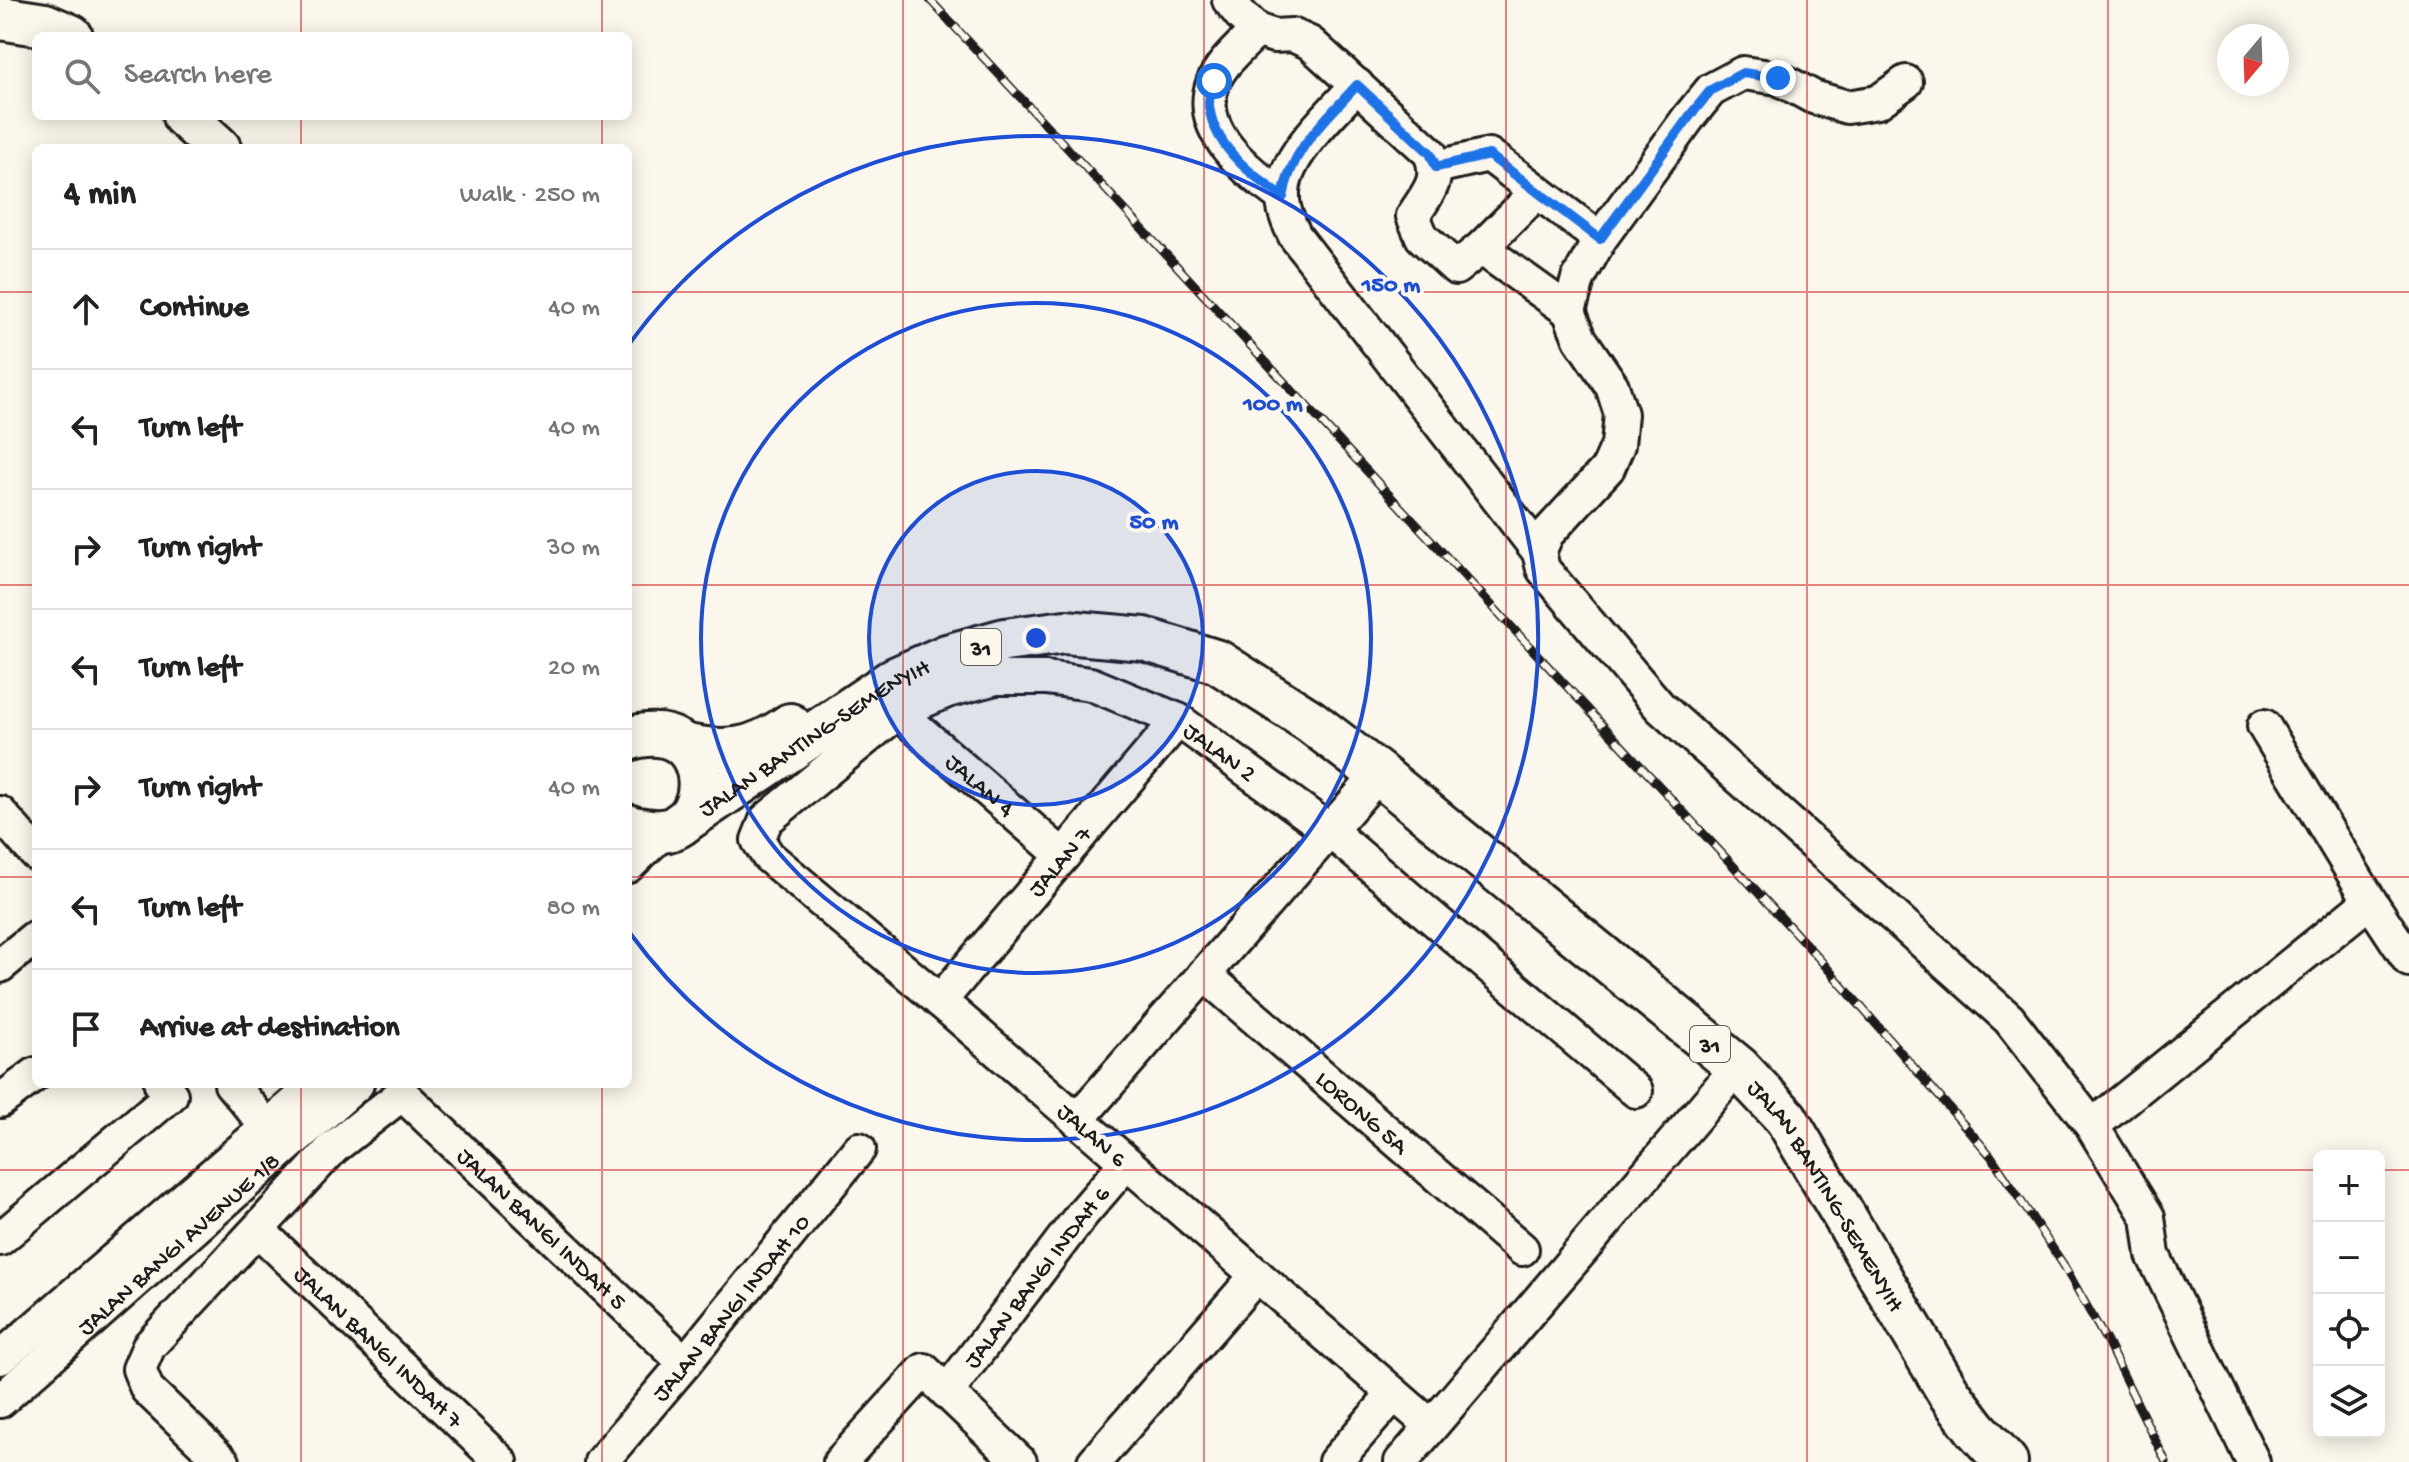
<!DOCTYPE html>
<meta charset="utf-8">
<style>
:root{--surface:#fff;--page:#f6f6f6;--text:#222;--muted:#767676;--line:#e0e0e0}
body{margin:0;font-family:"Gochi Hand",sans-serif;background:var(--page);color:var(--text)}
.controls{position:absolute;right:24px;bottom:24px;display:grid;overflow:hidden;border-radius:12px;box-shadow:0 4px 20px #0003}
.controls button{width:72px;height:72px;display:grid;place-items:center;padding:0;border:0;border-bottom:2px solid var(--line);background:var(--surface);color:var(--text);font:40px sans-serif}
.compass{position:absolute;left:2217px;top:24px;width:72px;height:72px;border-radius:50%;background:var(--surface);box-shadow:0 4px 20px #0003;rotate:199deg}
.stop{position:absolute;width:24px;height:24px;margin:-18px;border:6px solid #1a73e8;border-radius:50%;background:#fff}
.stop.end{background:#1a73e8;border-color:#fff;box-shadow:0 2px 8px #0008}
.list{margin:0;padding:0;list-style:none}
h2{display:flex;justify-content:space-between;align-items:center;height:104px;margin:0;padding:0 32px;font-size:34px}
h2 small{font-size:26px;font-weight:400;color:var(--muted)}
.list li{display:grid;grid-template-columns:52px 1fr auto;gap:24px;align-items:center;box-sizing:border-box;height:120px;padding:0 32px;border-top:2px solid var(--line)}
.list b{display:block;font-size:30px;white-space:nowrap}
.list em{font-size:26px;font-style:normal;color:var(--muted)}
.icon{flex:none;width:44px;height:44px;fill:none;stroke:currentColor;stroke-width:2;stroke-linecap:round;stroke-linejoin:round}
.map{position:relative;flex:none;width:2409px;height:1462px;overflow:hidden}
.search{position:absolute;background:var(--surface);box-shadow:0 4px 20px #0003;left:32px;top:32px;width:600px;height:88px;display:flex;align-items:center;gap:20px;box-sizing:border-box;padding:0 28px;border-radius:12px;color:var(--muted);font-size:30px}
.panel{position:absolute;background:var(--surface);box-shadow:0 4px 20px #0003;left:32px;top:144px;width:600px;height:944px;border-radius:12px}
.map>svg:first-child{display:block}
</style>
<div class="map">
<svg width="2409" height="1462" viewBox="0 0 2409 1462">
<rect width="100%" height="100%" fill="#fbf7ec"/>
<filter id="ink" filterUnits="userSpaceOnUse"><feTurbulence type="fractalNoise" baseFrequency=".0125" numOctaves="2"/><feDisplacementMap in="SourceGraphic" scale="16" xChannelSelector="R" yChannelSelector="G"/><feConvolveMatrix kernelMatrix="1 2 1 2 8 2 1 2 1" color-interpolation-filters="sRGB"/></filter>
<g filter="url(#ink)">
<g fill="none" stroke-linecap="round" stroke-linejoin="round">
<defs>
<g id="minor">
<path d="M1229 0 1241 15 1257 30 1274 36 1292 35 1310 43 1430 153C1442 181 1427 193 1413 216L1422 237 1456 268 1481 248"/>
<path d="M1257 30C1242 46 1221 63 1213 83 1195 131 1249 173 1283 197"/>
<path d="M1906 82 1878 102 1847 107 1813 97 1778 78 1743 73 1711 90 1689 117 1600 239 1578 279 1569 311 1580 339 1612 386 1621 414 1618 445 1608 468 1547 534 1539 552 1543 569 1660 707 2009 1019 2092 1126 2148 1217 2153 1255 2253 1462"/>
<path d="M1357 85C1332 114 1279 159 1283 200 1284 213 1289 224 1295 236L1539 552"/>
<path d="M1436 167 1489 155 1600 239"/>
<path d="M1537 192 1481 248 1569 311"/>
<path id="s1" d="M898 712 1063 856"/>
<path d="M0 813 36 854"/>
<path d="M628 866 664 831"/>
<path d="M2370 901 2409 960"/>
<path d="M0 966 34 938"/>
<path id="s2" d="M1204 974 1522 1249"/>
<path id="s3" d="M940 1001 1178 720"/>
<path d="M231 1084 279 1141"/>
<path d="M0 1101 36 1074"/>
<path d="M1077 1120 1379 774"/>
<path d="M2092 1126 2370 901 2264 726"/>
<path id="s4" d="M258 1230 501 1462"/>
<path d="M0 1239 171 1095 161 1084"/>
<path d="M0 1358 317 1084"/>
<path id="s5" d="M947 1392 1083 1213 1126 1163"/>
<path id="s6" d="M0 1401 357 1084"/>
<path id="s7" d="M1430 1425 940 1001 768 856 758 840 766 820 898 712 947 691 996 678H1046L1091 684 1178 720 1329 830 1636 1091"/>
<path id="s8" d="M223 1462 147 1389 139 1369 149 1346 333 1148 402 1094 685 1363"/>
<path id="s9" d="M601 1462 685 1363 859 1149"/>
<path d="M840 1462 924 1370 1020 1462"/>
<path d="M1094 1462 1257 1275"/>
<path d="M1335 1462 1394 1394"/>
<path d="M1401 1462 1738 1067"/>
</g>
<g id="major">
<path d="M0 18 45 25 71 36"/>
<path d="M184 116 219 148"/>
<path d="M628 739C714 712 719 826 662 831 652 832 641 829 631 828L628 826"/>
<path d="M683 745C726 755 754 751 790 725"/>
<path id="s10" d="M680 824 895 679 947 656 1005 640 1065 632 1144 639 1218 662 1310 721 1379 774 1738 1067 1786 1118 1949 1393 1976 1429 2006 1462"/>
</g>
</defs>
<use href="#minor" stroke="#1c1c1c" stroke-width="38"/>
<use href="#major" stroke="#1c1c1c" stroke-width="48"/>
<use href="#minor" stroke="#fbf7ec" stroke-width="32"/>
<use href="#major" stroke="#fbf7ec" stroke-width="42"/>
<defs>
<path id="rail" d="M930 0 1815 954 1991 1156 2063 1264 2107 1342 2166 1462"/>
</defs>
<use href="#rail" stroke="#1c1c1c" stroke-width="9"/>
<use href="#rail" stroke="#fbf7ec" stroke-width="6" stroke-dasharray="18" stroke-linecap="butt"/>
</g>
</g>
<g fill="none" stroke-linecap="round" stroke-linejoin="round" filter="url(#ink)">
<path stroke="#1a73e8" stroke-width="10" d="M1214 81C1211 91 1207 101 1210 112 1218 150 1253 176 1283 197 1291 148 1325 121 1357 85L1430 153 1436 167 1489 155 1600 239 1689 117 1711 90 1743 73 1778 78"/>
</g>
<path fill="none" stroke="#d62828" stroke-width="2" stroke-opacity="0.55" d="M301 0V36M602 0V36M903 0V1462M1204 0V1462M1506 0V1462M1807 0V1462M2108 0V1462M301 116V148M602 116V148M0 292H36M628 292H2409M0 585H36M628 585H2409M0 877H36M628 877H2409M301 1084V1462M602 1084V1462M0 1170H2319M2379 1170H2409"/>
<circle cx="1036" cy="638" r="167" fill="#1d4ed8" fill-opacity=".12"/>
<g fill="none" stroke="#1d4ed8" stroke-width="4">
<circle cx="1036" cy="638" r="167"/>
<circle cx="1036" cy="638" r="335"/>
<path d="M630 343A502 502 0 1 1 630 933"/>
</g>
<g text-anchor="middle" stroke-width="8" stroke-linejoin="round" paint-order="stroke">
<g fill="#fbf7ec" stroke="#5f5e5a" stroke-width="2">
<rect x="961" y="629" width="40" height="36" rx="6"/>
<rect x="1690" y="1026" width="40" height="36" rx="6"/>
</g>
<g font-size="22" font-weight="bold" fill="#1c1c1c">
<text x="981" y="655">31</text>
<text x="1710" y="1052">31</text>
</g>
<g font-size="24" fill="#1c1c1c" stroke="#fbf7ec">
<text dy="8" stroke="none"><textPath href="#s10" startOffset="160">JALAN BANTING-SEMENYIH</textPath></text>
<text dy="8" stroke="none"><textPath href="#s7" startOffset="1430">JALAN 2</textPath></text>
<text dy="8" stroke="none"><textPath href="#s1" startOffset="110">JALAN 4</textPath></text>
<text dy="8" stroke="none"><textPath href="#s3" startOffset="184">JALAN 7</textPath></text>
<text dy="8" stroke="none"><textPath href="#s2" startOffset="210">LORONG 5A</textPath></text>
<text transform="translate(1093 1134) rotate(41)" y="8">JALAN 6</text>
<text dy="8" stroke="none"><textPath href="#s10" startOffset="1410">JALAN BANTING-SEMENYIH</textPath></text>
<text dy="8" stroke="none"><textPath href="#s8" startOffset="704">JALAN BANGI INDAH 5</textPath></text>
<text dy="8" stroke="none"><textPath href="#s6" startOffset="238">JALAN BANGI AVENUE 1/8</textPath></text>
<text dy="8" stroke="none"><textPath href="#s5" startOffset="146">JALAN BANGI INDAH 6</textPath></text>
<text dy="8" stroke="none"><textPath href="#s9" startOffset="202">JALAN BANGI INDAH 10</textPath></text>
<text dy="8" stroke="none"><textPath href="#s4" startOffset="168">JALAN BANGI INDAH 7</textPath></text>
</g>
</g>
<circle cx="1036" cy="638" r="12" fill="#1d4ed8" stroke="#fbf7ec" stroke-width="4"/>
<g font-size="24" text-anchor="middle" font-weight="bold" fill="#1d4ed8" stroke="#fbf7ec" stroke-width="8" stroke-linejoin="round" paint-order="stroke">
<text x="1391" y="291">150 m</text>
<text x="1273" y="410">100 m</text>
<text x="1154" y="528">50 m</text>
</g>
</svg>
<div class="controls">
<button>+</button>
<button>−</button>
<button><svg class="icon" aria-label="locate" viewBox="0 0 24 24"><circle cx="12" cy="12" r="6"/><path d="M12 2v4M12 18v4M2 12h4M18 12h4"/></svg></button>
<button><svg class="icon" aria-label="layers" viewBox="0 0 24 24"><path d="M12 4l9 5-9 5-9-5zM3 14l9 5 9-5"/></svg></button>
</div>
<svg class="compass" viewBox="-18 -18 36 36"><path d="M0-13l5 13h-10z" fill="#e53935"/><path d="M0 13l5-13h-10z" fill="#767676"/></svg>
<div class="stop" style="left:1214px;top:81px"></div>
<div class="stop end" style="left:1778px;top:78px"></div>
<div class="search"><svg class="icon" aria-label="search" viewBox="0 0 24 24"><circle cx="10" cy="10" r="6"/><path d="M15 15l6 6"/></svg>Search here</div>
<section class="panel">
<h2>4 min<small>Walk · 250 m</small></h2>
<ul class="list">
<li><svg class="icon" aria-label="ahead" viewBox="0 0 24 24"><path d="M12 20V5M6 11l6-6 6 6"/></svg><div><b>Continue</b></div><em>40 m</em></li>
<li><svg class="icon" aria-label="left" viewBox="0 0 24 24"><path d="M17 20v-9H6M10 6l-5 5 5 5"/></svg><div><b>Turn left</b></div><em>40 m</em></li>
<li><svg class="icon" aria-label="right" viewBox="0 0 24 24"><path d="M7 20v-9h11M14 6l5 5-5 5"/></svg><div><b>Turn right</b></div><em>30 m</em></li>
<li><svg class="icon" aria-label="left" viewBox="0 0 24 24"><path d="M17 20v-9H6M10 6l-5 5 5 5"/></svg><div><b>Turn left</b></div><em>20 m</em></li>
<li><svg class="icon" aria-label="right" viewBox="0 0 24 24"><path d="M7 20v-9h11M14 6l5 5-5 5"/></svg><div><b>Turn right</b></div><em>40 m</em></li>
<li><svg class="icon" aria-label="left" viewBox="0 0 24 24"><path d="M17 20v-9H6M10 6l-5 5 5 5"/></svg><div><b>Turn left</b></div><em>80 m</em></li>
<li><svg class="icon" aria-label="arrive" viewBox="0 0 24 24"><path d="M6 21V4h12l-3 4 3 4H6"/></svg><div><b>Arrive at destination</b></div></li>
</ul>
</section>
</div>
